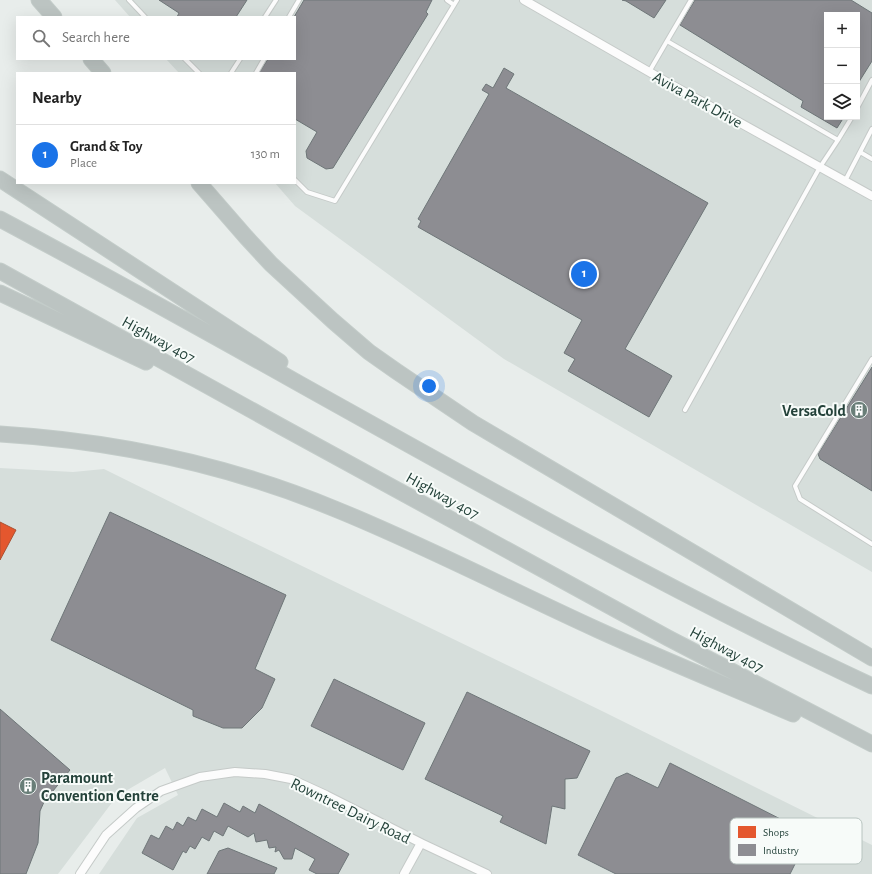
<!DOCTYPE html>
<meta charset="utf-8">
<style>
:root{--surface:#fff;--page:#f2f2f2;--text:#222;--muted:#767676;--line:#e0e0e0;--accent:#1a73e8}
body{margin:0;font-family:"Alegreya Sans",sans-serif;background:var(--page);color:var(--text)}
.controls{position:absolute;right:12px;top:12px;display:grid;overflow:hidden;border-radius:0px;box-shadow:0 4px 16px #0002}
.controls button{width:36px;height:36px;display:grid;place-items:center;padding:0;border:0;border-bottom:1px solid var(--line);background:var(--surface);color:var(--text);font:20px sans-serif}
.you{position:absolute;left:429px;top:386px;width:14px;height:14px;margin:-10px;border:3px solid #fff;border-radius:50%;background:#1a73e8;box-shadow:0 0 0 6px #1a73e833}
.badge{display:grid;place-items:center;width:26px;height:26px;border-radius:50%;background:var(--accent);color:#fff;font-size:13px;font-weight:700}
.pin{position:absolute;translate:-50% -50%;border:2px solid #fff;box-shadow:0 1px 4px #0006}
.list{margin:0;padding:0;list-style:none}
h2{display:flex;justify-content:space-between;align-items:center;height:52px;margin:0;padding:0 16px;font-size:17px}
h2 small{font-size:13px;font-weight:400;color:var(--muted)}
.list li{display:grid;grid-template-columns:26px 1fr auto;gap:12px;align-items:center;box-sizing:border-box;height:60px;padding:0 16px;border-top:1px solid var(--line)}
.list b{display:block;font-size:15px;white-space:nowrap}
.list p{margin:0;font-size:13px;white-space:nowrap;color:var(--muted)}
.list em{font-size:13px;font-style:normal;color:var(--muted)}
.icon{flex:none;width:22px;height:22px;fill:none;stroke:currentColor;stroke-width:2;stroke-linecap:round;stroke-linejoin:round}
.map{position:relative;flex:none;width:872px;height:874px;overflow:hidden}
.search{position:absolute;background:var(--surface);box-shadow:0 4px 16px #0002;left:16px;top:16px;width:280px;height:44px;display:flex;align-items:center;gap:10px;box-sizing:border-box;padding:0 14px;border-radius:0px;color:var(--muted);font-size:15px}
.panel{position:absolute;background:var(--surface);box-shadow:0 4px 16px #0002;left:16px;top:72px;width:280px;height:112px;border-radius:0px}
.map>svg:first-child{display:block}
</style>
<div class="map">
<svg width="872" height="874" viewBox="0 0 872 874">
<rect width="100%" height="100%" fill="#e8edeb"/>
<path fill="#d6dedb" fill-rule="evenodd" d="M115 0H872V572L504 359 295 206 275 183H295V73H179L166 59H295V17H130ZM827 15H857V117H827Z
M0 468 73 472 104 469 211 522 602 711 872 845V874H99L137 818 178 795 165 768 117 796 58 874H0Z"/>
<path fill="#e4572e" stroke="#aa5132" d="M0 522 16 530 0 560Z"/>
<path fill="#8d8d92" stroke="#6e7678" d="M159 0H247L236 17H177L179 13Z
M304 0H432L426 12 428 14 333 168 326 169 307 158 306 151 317 132 295 119V73H259L268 59H295V17H294Z
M622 0H666L654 18 626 1Z
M695 0H851L872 13V61L857 85V15H827V117H844L837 128 801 107 803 101 680 25Z
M504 68 514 74 506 88 708 203 625 349 672 376 649 417 568 371 575 359 564 353 582 320 418 227 421 221 418 219 489 94 482 90 486 84 493 88Z
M872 367V491L820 459 818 454Z
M110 512 286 595 255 669 275 679 262 708 242 728H223L193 716V710L51 640Z
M334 679 425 723 403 770 311 726Z
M467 692 590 751 577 778 565 779V809L552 806 546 844 500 822 503 816 425 779Z
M0 709 70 770 44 802 40 811 38 843 26 874H0Z
M670 763 810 834 790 874H616L578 855 616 778 627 773 658 788Z
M224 803 240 812 243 806 255 813 259 804 349 854 338 874H317L309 870 315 859 295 848 292 859H284L279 850 275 852 276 847 269 848 267 840 256 842 254 833 248 837 228 826 223 836 214 831 209 841 202 837 195 849 190 846 186 853 183 851 173 870 142 853 151 835 159 839 166 826 173 830 177 822 183 826 188 817 196 821 202 809 217 817Z
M228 848 277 868 274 874H207L219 851Z"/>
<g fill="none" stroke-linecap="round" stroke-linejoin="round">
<defs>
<path id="lane" d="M129 0 145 17
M447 0 454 5
M265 17 276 0
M289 17 299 0
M667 41 691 0
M185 59 199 73
M649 72 667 41 838 140 820 167 685 410
M231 73 240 59
M256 73 264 59
M857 108 872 80
M838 140 852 117
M860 152 872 159
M295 180 307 192 335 201 457 0
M845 181 872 129
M872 359 795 486 800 499 872 544"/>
<path id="street" d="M524 0 672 85 872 196
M80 874 106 835 136 808 161 791 200 777 235 772 265 774 291 779 326 795 421 843 487 874
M404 874 421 843"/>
<path id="highway" d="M39 0 54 17
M91 59 103 73
M0 179 280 362
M199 183 246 237 271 264 333 321 369 352 396 371 473 423 872 658
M0 219C291 374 573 546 872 686
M0 271 282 427 668 638 872 744
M0 293 146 362
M0 434C114 441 229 465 335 509 424 545 510 590 598 630 662 659 728 686 793 714"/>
</defs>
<use href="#lane" stroke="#c5cac8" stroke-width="6"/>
<use href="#street" stroke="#c5cac8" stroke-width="10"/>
<use href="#highway" stroke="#c3ccc9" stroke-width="17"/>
<use href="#lane" stroke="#fcfcfc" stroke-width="4"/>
<use href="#street" stroke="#fcfcfc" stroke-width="8"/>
<use href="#highway" stroke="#bcc4c2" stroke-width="15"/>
</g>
<defs>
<symbol id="building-disc" viewBox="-11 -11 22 22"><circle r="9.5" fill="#697e78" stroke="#f7fbf9"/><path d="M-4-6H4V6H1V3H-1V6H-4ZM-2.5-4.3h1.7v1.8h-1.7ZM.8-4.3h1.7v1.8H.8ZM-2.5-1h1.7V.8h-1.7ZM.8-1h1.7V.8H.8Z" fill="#fff"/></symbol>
</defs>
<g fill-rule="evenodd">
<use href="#building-disc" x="849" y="400" width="20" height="20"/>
<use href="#building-disc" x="18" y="776" width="20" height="20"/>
</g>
<g text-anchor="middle" stroke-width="4" stroke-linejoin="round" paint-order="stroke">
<g font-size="16" fill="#24423a" stroke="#f7fbf9">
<text transform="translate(698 99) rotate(29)" y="6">Aviva Park Drive</text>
<text transform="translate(159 339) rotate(29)" y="6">Highway 407</text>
<text transform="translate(443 495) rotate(29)" y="6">Highway 407</text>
<text transform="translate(727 649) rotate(28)" y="6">Highway 407</text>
<text transform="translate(351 810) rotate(26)" y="6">Rowntree Dairy Road</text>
</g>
<g font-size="16" font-weight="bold" fill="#24423a" stroke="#f7fbf9" text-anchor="end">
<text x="846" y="416">VersaCold</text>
<text x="41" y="783" text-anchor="start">Paramount<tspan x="41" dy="18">Convention Centre</tspan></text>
</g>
</g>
<rect x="730" y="818" width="132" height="46" rx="6" fill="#f7fbf9" stroke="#b8c4c0" stroke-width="1"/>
<rect x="738" y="826" width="18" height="12" fill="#e4572e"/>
<rect x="738" y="844" width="18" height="12" fill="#8d8d92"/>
<g font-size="11" fill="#24423a">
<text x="763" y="836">Shops</text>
<text x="763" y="854">Industry</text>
</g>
</svg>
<div class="controls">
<button>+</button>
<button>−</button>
<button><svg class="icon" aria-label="layers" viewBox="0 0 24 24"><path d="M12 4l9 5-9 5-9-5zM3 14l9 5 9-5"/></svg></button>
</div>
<div class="you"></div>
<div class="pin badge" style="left:584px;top:274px">1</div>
<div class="search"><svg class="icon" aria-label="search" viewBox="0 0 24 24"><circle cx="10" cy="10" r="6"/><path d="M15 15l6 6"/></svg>Search here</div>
<section class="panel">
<h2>Nearby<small></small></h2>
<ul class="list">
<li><span class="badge">1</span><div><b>Grand &amp; Toy</b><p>Place</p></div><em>130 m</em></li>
</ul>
</section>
</div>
